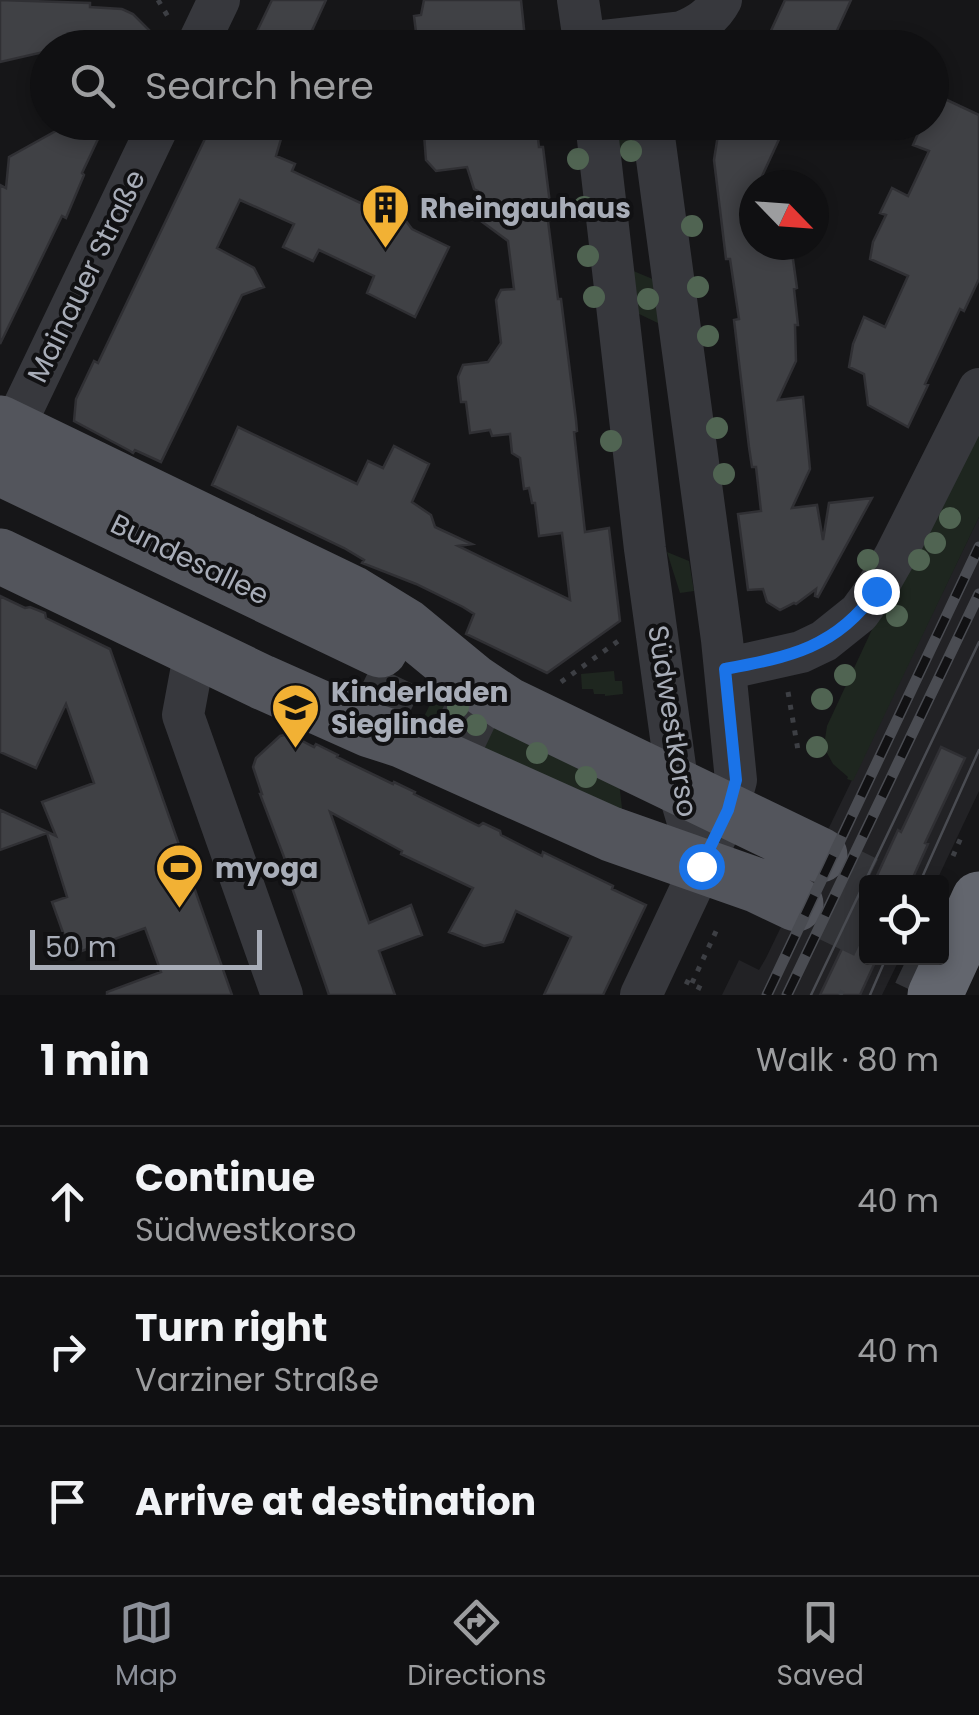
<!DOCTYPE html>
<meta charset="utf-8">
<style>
:root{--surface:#101012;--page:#1e1e20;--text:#f1f3f6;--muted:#9c9d9f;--line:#303032;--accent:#8c9099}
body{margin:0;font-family:Poppins,sans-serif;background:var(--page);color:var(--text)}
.controls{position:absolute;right:30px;bottom:30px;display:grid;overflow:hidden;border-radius:10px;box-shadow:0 5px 15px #0003}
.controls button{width:90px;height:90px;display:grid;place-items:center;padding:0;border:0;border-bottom:2px solid var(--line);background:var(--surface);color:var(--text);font:50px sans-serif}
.compass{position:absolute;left:739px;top:170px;width:90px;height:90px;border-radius:50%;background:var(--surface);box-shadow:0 5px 15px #0003;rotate:115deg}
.scale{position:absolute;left:30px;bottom:25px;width:232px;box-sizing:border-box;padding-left:10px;border:5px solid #a8adb8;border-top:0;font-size:28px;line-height:35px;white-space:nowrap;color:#a8adb8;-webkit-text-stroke:8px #111113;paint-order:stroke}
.stop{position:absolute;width:30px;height:30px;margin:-22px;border:8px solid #1a73e8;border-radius:50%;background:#fff}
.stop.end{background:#1a73e8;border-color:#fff;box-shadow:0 2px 10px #0008}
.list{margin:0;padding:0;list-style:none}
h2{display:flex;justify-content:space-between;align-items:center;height:130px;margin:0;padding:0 40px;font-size:42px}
h2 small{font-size:32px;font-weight:400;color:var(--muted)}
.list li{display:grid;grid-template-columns:65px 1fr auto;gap:30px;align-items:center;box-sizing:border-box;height:150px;padding:0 40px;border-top:2px solid var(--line)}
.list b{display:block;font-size:38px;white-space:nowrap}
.list p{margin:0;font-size:32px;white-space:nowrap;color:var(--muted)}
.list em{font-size:32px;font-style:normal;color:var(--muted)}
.icon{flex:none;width:55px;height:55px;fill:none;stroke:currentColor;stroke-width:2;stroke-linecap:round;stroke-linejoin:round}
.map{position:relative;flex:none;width:979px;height:995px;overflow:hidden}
.search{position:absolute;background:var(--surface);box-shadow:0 5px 15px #0003;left:30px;right:30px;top:30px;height:110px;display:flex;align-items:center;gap:25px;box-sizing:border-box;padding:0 35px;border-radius:55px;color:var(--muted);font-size:38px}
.sheet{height:580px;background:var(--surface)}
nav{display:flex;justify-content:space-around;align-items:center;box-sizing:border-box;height:140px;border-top:2px solid var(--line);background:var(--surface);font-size:28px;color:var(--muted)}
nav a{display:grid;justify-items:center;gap:5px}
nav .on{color:var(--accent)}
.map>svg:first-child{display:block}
</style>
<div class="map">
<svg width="979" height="995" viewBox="0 0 979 995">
<rect width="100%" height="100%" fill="#161618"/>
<path fill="#222225" d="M979 517V791L936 882H866V958H900L882 995H722L739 960 759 970 766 958Z"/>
<path fill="#1e261f" d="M614 123H636L640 162 618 152Z
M631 270 655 280 660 324 637 313Z
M979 430V517L853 781 847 779 848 777 833 764 827 753 825 739 827 726 876 621Z
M667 552 689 561 694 591 680 593Z
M614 671 615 681H622L623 694 605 696V694H594L593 689H582L581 674Z
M444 676 618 773 623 817 418 729Z"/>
<path fill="#404145" stroke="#303034" stroke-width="2.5" d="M0 0 90 3V7L122 9 133 14 150 31 142 48H48V51L0 62Z
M272 0H326L304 48H249Z
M424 0H521L526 48H418L414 16 421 15Z
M785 0H851L829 48H763Z
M932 93 979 115V279L964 311 960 309 925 384 928 385 908 427 868 405 864 374 849 367 853 344 864 317 885 327 908 276 870 259 873 242 886 215 880 213 892 188 908 196 929 151 913 145 923 122H932Z
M72 122H106L82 173 84 175 66 218 62 216 0 344V185L6 188 9 157Z
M213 122H286L276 156 295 164 292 171 367 206 369 201 403 217 412 229 449 247 415 317 367 293 374 276 319 250 313 261 283 247 294 224 240 200 217 248 254 268 264 287 242 295 161 462 135 450 133 453 130 451 74 421 76 399 94 361 98 363Z
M423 122H536L539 147H543L552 220 548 221 558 299H561L576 420 577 431 574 432 585 532 609 528 620 621 547 673 466 634 474 614 463 607 416 584 362 563 364 560 344 548 212 485 238 427 357 484 368 461 383 468 394 446 429 464 412 502 431 515 435 527 472 544 458 546 570 600 562 533 539 536 535 503H532L529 488 524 489 520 458 512 453 510 434 492 436 490 430 470 433 466 402H461L458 377 463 365 488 362 501 343 496 300 501 290 514 289 508 241 481 221 478 191 474 189 467 167 436 171 426 160Z
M720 122H787L758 185H754V245H791L797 288 794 289 798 325H795L796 361 778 400 803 397 810 469 792 508 817 505 823 540 829 503 872 498 818 597 815 596 816 589 796 604 794 603 780 610 767 602 763 589 748 590 738 514 761 511 756 467H752L749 447 734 320 739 319 730 259H726L714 160Z
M0 596 25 608 30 607 45 613 46 618 110 649 232 995H107V992L161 972 145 928 71 955 52 902 67 897 47 833 0 850V810L56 836 42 802 94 783 66 704 36 768 0 752Z
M289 734 314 747 316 744 338 755 337 757 393 784 394 782 415 792 414 794 479 826 483 823 500 831 501 835 542 856 543 852 613 886 612 889 646 905 603 995H544L571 937 516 911 503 942 484 946 449 932 473 888 401 854 402 851 330 812 369 923 411 905 422 935 379 951 395 995H329L286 870H289L260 794H262L253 767 256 758 280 736Z
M941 747 965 758 925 843 928 844 911 882H874L898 830 901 832Z
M866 898V958H877L860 995H820Z"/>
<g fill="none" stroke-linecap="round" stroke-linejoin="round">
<path stroke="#333438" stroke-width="55" stroke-dasharray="55 28" stroke-linecap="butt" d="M360 689 506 759
M775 840 866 884
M755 878 866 931
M907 958 979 992"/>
<path stroke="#3d3f44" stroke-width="5" stroke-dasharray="5 8" stroke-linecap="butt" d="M158 0 170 20
M561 682 621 639
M788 692 799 756
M953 856 963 833
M685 981 706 991
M692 983 718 927
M840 995 844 988"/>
<path stroke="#37383d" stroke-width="42" d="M578 0 585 48
M584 43 682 32C699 25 712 17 721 0
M196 48 219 0
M596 122 645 549 678 788 701 866
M13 429 160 122
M200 652 191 672 183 715 282 995
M725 669 801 652 824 641 859 613 875 591 895 556 979 389
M641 995 728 810 736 780 722 640 652 122"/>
<path stroke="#53555c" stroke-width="55" d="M0 423 352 593 406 626 474 682 507 704 820 855
M0 468 380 650
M0 556 262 682 370 730 401 740 611 834 756 885 796 904"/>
<path stroke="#4a4c52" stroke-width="2.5" d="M920 882 979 750
M811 995 979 642
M870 995 886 958"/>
<defs>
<path id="rail" d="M767 995 979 547
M787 995 979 594"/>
</defs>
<use href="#rail" stroke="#4a4c52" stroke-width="11"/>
<use href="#rail" stroke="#111113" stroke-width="8" stroke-dasharray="22" stroke-linecap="butt"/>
<path stroke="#63666e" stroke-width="55" d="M935 995 979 899"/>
</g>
<g fill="#506452">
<circle cx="631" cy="151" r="11"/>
<circle cx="578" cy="159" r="11"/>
<circle cx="584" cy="207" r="11"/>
<circle cx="692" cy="226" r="11"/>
<circle cx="588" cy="256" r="11"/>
<circle cx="698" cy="287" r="11"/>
<circle cx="594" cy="297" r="11"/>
<circle cx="648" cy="299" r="11"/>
<circle cx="708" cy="336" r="11"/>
<circle cx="717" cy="428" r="11"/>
<circle cx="611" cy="441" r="11"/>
<circle cx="724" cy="474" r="11"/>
<circle cx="950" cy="518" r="11"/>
<circle cx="935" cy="543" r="11"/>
<circle cx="868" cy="560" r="11"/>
<circle cx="919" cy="560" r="11"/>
<circle cx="897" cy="616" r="11"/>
<circle cx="845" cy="675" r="11"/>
<circle cx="822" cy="699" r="11"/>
<circle cx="458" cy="707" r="11"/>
<circle cx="476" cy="725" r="11"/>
<circle cx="817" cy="747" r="11"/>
<circle cx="537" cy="753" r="11"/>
<circle cx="586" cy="777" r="11"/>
</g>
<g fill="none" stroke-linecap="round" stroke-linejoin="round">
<path stroke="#1a73e8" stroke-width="12" d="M701 866 728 810 736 780 725 669C788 657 837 648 876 591"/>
</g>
<defs>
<symbol id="building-pin" viewBox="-11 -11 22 30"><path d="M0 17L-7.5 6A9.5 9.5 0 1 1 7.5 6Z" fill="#f2b134" stroke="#111113"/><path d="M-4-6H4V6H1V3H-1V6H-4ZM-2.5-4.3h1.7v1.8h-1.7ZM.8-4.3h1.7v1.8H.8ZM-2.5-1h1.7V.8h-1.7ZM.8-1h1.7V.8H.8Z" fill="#111"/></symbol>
<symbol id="school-pin" viewBox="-11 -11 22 30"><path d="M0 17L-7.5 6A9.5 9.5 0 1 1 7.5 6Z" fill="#f2b134" stroke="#111113"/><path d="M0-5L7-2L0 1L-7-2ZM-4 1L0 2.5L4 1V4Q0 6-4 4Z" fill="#111"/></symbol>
<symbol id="stadium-pin" viewBox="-11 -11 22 30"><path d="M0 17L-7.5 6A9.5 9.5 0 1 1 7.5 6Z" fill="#f2b134" stroke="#111113"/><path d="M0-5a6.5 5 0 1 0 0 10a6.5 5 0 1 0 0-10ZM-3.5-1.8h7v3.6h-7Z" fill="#111"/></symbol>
</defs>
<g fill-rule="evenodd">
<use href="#building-pin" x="358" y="180" width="55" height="75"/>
<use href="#school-pin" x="268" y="680" width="55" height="75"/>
<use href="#stadium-pin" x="152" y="840" width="55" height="75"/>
</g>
<g text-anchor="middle" stroke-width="8" stroke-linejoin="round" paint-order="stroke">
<g font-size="28" font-weight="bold" fill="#a8adb8" stroke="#111113" text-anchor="start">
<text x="420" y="218">Rheingauhaus</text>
<text x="331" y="702">Kinderladen<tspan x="331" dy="32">Sieglinde</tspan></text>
<text x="215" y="878">myoga</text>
</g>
<g font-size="28" fill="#a8adb8" stroke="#111113">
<text transform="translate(86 276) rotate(-64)" y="10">Mainauer Straße</text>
<text transform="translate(190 559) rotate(26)" y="10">Bundesallee</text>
<text transform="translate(673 721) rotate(81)" y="10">Südwestkorso</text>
</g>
</g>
</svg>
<div class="controls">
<button><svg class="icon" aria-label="locate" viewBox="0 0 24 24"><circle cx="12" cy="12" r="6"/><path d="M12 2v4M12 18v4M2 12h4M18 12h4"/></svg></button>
</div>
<svg class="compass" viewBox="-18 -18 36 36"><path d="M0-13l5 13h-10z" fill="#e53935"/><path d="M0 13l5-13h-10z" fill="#9c9d9f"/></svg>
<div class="scale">50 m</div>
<div class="stop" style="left:701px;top:866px"></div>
<div class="stop end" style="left:876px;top:591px"></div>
<div class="search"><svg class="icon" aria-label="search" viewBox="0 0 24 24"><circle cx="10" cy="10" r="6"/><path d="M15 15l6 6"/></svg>Search here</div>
</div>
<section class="sheet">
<h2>1 min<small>Walk · 80 m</small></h2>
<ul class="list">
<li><svg class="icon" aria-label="ahead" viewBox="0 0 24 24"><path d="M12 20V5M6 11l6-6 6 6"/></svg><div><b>Continue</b><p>Südwestkorso</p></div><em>40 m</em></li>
<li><svg class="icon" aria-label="right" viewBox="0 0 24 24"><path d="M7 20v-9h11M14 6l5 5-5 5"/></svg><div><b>Turn right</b><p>Varziner Straße</p></div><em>40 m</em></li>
<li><svg class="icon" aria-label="arrive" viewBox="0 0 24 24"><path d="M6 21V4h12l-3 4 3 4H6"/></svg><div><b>Arrive at destination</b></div></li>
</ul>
</section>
<nav>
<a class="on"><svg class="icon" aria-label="map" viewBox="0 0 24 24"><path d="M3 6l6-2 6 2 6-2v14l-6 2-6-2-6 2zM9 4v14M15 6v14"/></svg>Map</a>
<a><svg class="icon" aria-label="directions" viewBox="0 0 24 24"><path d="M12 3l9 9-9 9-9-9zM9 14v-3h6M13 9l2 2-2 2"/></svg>Directions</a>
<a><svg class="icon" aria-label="saved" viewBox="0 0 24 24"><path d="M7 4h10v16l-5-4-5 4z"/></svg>Saved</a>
</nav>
